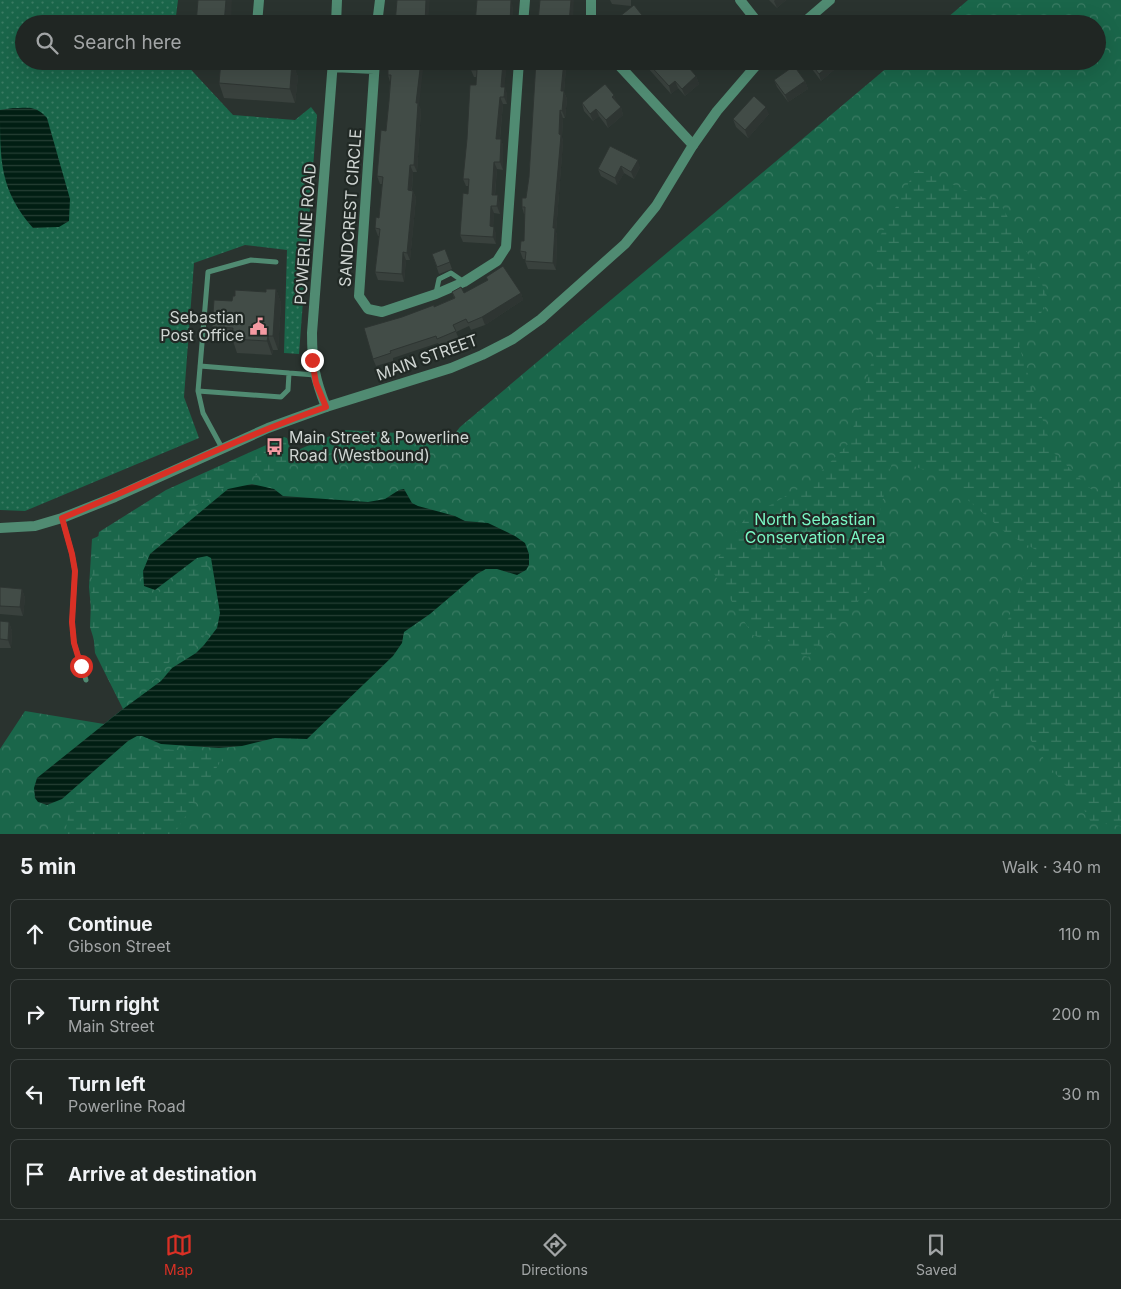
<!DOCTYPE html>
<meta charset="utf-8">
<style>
:root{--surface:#202623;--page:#282e2b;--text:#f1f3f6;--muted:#a2a5a6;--line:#3d4341;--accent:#d93025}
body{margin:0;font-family:Inter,sans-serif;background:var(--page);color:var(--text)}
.stop{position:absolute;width:15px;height:15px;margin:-11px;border:4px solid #d93025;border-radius:50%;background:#fff}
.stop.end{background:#d93025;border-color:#fff;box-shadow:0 1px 5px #0008}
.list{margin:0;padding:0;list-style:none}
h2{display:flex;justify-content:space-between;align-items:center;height:65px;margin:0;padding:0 20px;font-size:21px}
h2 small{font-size:16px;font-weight:400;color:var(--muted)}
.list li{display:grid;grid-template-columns:32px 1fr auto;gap:15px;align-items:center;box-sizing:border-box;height:70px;margin:0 10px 10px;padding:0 10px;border:1px solid var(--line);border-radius:8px}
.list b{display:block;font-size:19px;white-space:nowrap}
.list p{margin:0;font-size:16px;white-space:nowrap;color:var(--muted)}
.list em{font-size:16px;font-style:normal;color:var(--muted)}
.icon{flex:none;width:28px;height:28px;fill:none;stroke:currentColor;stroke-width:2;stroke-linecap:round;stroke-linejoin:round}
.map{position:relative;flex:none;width:1121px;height:834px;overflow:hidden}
.search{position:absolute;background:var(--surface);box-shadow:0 5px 20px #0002;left:15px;right:15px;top:15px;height:55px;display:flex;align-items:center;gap:12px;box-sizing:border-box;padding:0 18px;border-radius:28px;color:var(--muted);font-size:19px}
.sheet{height:385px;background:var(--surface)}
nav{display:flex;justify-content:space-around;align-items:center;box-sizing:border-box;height:70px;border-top:1px solid var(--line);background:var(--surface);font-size:14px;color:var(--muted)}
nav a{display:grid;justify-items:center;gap:2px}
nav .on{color:var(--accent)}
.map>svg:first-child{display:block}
</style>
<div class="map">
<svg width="1121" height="834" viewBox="0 0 1121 834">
<defs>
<pattern id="grass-dots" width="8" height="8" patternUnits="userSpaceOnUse" patternTransform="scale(1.25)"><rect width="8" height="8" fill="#1a664a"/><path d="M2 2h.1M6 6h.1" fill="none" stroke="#3a7b63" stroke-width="1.8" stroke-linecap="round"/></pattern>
<pattern id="forest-crowns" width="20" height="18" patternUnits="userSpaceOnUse" patternTransform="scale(1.25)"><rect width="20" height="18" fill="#1a664a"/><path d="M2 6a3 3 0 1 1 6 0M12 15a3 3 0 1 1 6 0" fill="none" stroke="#3a7b63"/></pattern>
<pattern id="wetland-marsh" width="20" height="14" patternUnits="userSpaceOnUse" patternTransform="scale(1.25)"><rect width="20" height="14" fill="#1a664a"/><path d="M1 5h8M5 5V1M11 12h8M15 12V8" fill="none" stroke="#3a7b63"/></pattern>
<pattern id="water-rules" width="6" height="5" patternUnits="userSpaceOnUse" patternTransform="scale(1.25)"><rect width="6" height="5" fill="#011e13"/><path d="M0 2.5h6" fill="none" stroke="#253e34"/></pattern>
</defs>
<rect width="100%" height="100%" fill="#2a332f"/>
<path fill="url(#grass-dots)" d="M0 0H178L175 24H24V61H183L233 115 295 120 311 107 317 115 299 354 284 353 287 250 245 245 194 263 184 397 199 438 25 511 0 510Z"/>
<path fill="url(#forest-crowns)" d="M968 0H1121V834H0V749L25 711 104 724 123 709 95 653 89 587 92 539 344 430 453 436 460 427 895 61H1097V24H940Z"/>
<path fill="url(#wetland-marsh)" d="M916 169 1001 205 1034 265 1049 301 1019 346 1053 452 1096 494 1121 474V826L1091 822 1079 801 1049 766 1025 732 992 701 1006 625 1024 575 1038 551 1006 533 940 476 893 458 879 515 884 573 808 657 753 635 711 569 744 520 812 481 849 443 875 350 877 242Z
M284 437 287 438 291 452 285 467 266 475H256L227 485 213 496 188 510 162 538 148 547 138 570 141 589 154 595 157 594 198 563 207 561 216 613 213 626 193 648 172 659 155 679 121 704 102 666 90 627 92 576 99 532 166 490Z
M138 741 161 749 226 753 174 834H63L66 829 72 796 130 745Z"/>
<path fill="url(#water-rules)" d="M13 108C28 108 36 105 47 118L70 199 69 221 59 227 33 228C0 190 0 162 0 110Z
M252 484 274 489 283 496 368 502 385 499 399 490 404 489 412 503 418 506 455 516 465 521 488 523 515 536 525 543 529 554V565L526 570 517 575 497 569H486L477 574 430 614 404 632 402 643 393 656 307 739 275 738 242 746 219 748 161 744 142 736H137L128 741 62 799 47 805 38 802 35 798 34 788 37 778 123 709 161 681 172 668 196 653 204 645 217 628 220 613 211 558 207 556 197 558 155 590 144 586 143 571 150 554 228 489Z"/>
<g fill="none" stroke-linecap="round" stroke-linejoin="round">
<path stroke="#508b72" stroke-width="5" d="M436 293 439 279 451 273 464 282
M200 366 289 373
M198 391 281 397 288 390 289 373 315 375
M222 448 203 413 198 391 208 272 251 260 276 262
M62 518 72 554 75 571 72 622 74 643 86 680"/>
<path stroke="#508b72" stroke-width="10" d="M591 0V17L593 24
M257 24 259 0
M336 24 337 0
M377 24 380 0
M523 24 525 0
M375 61 359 296 368 309 382 312 436 294 464 282 497 261 506 247 519 61
M615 61 693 145
M332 67 374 69
M326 407C315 379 312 364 312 333L333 61"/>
<path stroke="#508b72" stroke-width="10" d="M740 0 759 24
M802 24 830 0
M0 528 35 526 62 518 115 497 268 428 326 407 451 368 482 355 513 339 541 319 625 244 656 206 693 145 717 111 760 61"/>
</g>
<path fill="#39413d" d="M610 0H631V6L612 4Z
M769 0H786L777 8Z
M472 61H510V70H506L504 87 507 94V104H503L500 139H501L503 146V170L497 169 495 195 500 203V214L494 213 493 227 496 234V244L463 242 460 235 468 194 469 186H466L463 179 476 85V77H474L471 70Z
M536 61H571V69L566 68 564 92 567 99 565 118H563L562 137 563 142 556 232 557 235 556 270 528 269 525 261V259H523L520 251 524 241 525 214H524L522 207 526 198 529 177Z
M645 61H683L696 76 699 84 685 96 678 88 671 94 647 67Z
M806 61H832L835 69 821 81Z
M292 62 298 77 295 103 224 98 219 83Z
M392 65 419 106 421 110 417 172H413L412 190 413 191 416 198 410 260H406L404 282 378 280 375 272 379 236H378L375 228 379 218 382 184H380L377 176 386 131 389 101 390 82 388 75Z
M774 80 805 81 808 89 788 102 777 87Z
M614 95 616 103 621 107 623 115 608 128 599 116 593 121 584 111 582 103Z
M769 114 748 138 736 127 733 119Z
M610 146 640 167 634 179 624 173 617 185 601 176 598 169Z
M445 249 452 269 439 274 432 254Z
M486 277 521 293 523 300 485 325 471 330 469 326 456 332 459 339 440 346 438 343 393 358V361L376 366 373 359 402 317 434 307 454 298 452 292 464 293 488 280Z
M276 289 281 303 278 350H273L272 355 237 353 233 341 217 340 212 327 232 301 235 296 266 292Z
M0 587 22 589 25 598 23 616 0 614Z
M0 621 9 622 12 631 11 648H0Z"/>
<path fill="#2e3532" d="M226 0H232L231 24H224Z
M426 0H430L428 24H425Z
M511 0 513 7V24H510Z
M571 0H574L573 24H570L569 23Z
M775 0H786L777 8 774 1Z
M421 61H424L419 106 421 110 417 172 414 165 416 103Z
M507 61H510V70L507 63Z
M564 61 566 68 564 92 567 99 565 118 562 111 561 91Z
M568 61H571V69Z
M292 62 298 77 295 103 290 89Z
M503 62 506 70 504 94 501 87Z
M833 62 835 69 821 81 819 74Z
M696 76 699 84 685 96 682 89Z
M675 81 678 88 671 94 669 86Z
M805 81 808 89 788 102 785 95Z
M505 87 507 94V104L504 97Z
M614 95 617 102 614 104 612 97Z
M500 97 503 104 499 146 496 139Z
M621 107 623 115 608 128 606 120Z
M766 107 769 114 748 138 745 130Z
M596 109 599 116 593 121 590 114Z
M560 110 563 118 562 137 563 142 556 232 557 235 556 270 553 263V228Z
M501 139 503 146V170L500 162Z
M638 160 640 167 634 179 631 172Z
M494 162 497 169 494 202 492 195Z
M410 165 413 172 411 198 408 190Z
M621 166 624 173 617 185 615 178Z
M413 191 416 198 410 260 407 253Z
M498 195 500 203V214L497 206Z
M491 206 494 213 493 234 490 226Z
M494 227 496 234V244L493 237Z
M403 252 406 260 404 282 402 274Z
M276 289 281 303 278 350 273 336Z
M521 293 523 300 485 325 482 317Z
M268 336 273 350 272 355 267 341Z
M22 589 25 598 23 616 20 607Z
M9 622 12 631 11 648 8 640Z"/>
<path fill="#424c47" stroke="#2e3532" d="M198 0H226L224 24H196Z
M397 0H426L425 24H395Z
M477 0H511L510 24H475Z
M540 0H571L569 23 540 24 541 21H538Z
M634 5 649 24H616L614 21Z
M221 61H280L292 62 290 89 219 83Z
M392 61H421L416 103H418L414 165H410L408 190 413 191 407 253 403 252 402 274 375 272 380 229 375 228 376 217 379 218 383 177 377 176 381 130 386 131 389 101 391 75H388V65H392Z
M472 61H507V63L503 62 501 87H505L504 97H500L496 139H501L500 162H494L492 195H498L497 206H491L490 226 494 227 493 237 460 235 463 193 468 194 469 179H463L467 139 470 85H476L477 70H471Z
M536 61H564L561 91H564L562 111 560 110 559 134 561 135 553 228H555L553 263 525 261 526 252 520 251 521 241H524L525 207H522V198H526L529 177Z
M646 61H683L696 76 682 89 675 81 669 86Z
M809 61H832L833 62 819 74Z
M794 66 805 81 785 95 774 80Z
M605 84 614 95 612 97 621 107 606 120 596 109 590 114 582 103Z
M754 96 766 107 745 130 733 119Z
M610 146 638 160 631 172 621 166 615 178 598 169Z
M445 249 450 262 437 267 432 254Z
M503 266 521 293 482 317 468 323 466 319 453 325 456 331 437 339 436 336 390 351 391 353 373 359 364 328 402 317 434 305V307L455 298 452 292 461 287 464 293 488 280 486 277Z
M266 289H276L273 336H268L267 341 232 339 233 328 212 327 214 300 232 301 233 296H235V290L266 292Z
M0 587 22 589 20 607 0 606Z
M0 621 9 622 8 640 0 639Z"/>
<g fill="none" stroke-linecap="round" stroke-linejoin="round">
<path stroke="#d93025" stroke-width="6" d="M81 666 74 643 72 622 75 571 72 554 62 518C150 482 236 438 326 407L316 383 312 360"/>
</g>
<defs>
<symbol id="civic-bare" viewBox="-9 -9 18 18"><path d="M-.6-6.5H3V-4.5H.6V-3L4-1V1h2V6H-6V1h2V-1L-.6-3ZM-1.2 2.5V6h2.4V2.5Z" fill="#f49aa2" stroke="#212925" stroke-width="2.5" paint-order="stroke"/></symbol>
<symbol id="bus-bare" viewBox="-9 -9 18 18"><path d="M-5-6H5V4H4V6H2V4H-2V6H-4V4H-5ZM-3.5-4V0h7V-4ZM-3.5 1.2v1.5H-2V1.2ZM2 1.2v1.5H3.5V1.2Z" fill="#f49aa2" stroke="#212925" stroke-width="2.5" paint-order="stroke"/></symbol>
</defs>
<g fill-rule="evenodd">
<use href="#civic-bare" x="246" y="314" width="25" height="25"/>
<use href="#bus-bare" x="262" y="434" width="25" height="25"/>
</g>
<g text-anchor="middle" stroke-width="4.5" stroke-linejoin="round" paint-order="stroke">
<g font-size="16" fill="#cfd5d2" stroke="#212925">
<text transform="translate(350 208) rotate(-86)" y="6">SANDCREST CIRCLE</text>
<text transform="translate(305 234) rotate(-86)" y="6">POWERLINE ROAD</text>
<text transform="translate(427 357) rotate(-20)" y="6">MAIN STREET</text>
</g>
<g font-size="16" fill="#cfd5d2" stroke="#212925" text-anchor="end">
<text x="244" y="323">Sebastian<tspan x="244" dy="18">Post Office</tspan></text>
<text x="289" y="443" text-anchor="start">Main Street &amp; Powerline<tspan x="289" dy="18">Road (Westbound)</tspan></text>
</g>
<g font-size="16" fill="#7af7c4" stroke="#212925">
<text x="815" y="525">North Sebastian<tspan x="815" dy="18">Conservation Area</tspan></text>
</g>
</g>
</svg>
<div class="stop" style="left:81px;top:666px"></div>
<div class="stop end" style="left:312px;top:360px"></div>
<div class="search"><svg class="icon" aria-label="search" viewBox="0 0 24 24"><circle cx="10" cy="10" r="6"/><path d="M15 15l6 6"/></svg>Search here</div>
</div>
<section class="sheet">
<h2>5 min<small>Walk · 340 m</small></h2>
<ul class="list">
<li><svg class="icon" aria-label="ahead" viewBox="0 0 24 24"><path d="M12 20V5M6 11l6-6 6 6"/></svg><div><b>Continue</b><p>Gibson Street</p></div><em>110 m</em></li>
<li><svg class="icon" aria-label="right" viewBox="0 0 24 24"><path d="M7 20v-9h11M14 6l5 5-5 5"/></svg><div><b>Turn right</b><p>Main Street</p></div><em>200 m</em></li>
<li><svg class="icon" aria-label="left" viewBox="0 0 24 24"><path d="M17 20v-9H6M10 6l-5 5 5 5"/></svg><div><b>Turn left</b><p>Powerline Road</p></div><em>30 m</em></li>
<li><svg class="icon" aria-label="arrive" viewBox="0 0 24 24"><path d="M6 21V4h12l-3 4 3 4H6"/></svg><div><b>Arrive at destination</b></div></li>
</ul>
</section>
<nav>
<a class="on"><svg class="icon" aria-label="map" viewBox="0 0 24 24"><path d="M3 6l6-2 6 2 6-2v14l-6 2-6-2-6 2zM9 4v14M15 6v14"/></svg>Map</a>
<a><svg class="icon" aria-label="directions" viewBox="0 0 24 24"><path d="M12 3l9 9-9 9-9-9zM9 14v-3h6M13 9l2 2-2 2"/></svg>Directions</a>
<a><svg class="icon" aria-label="saved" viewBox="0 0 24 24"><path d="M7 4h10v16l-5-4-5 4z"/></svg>Saved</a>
</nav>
